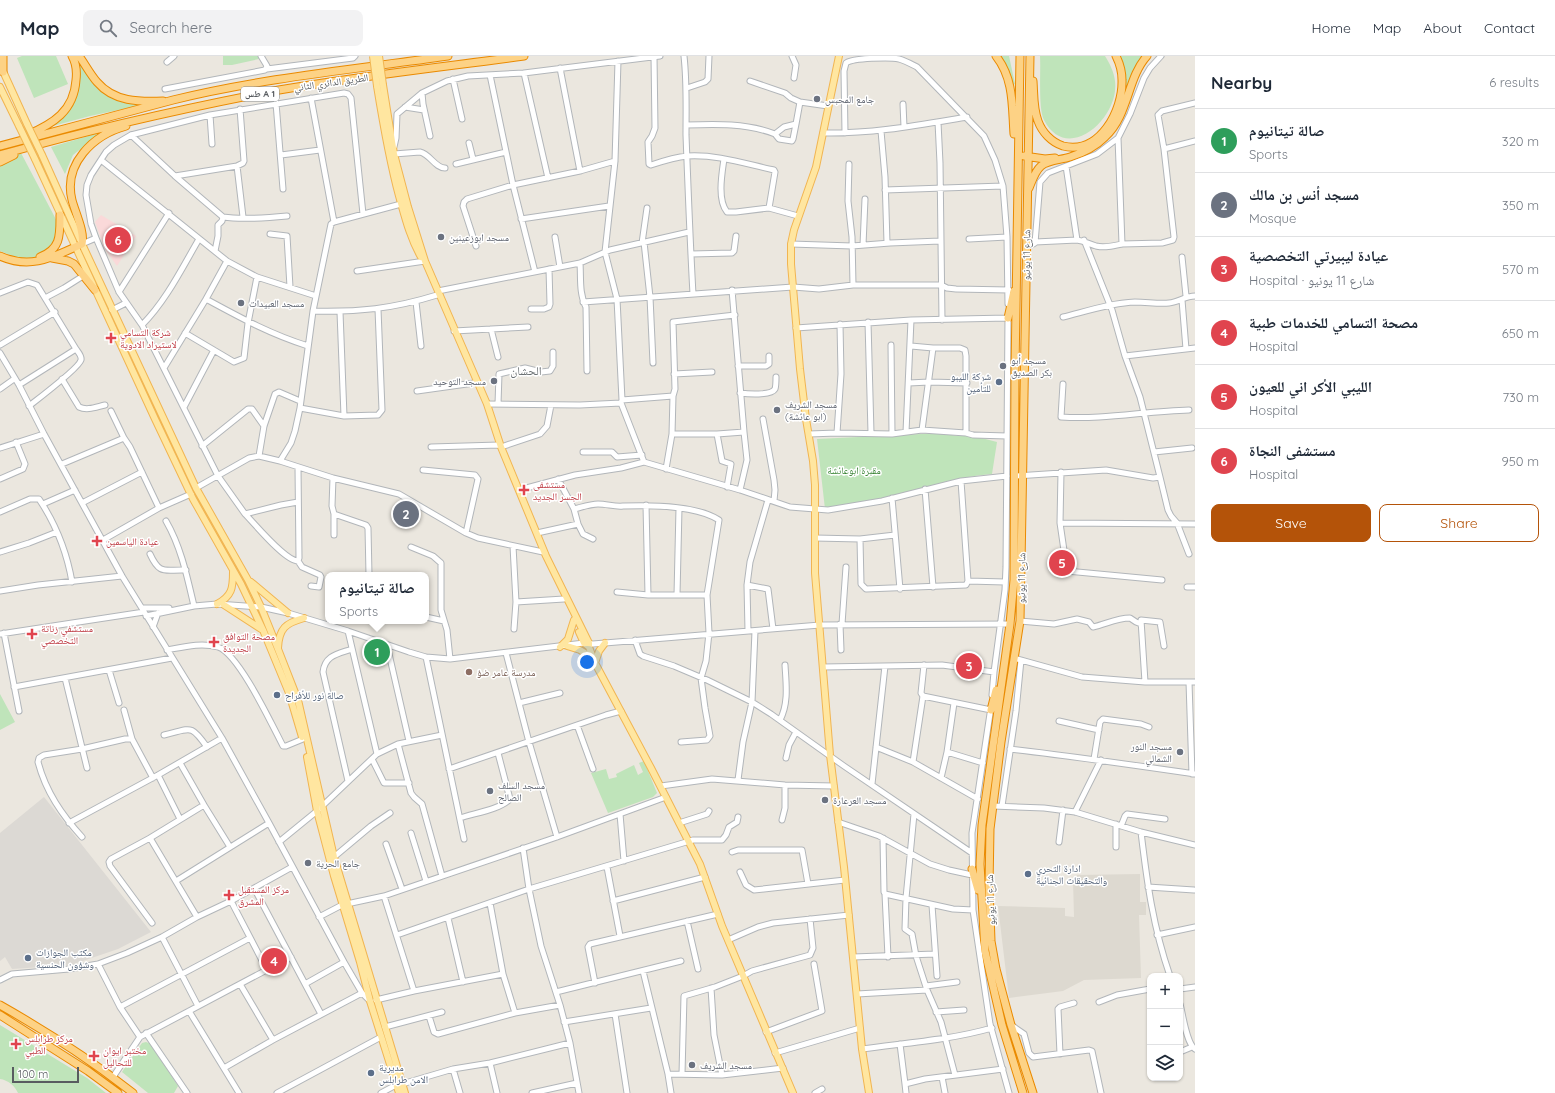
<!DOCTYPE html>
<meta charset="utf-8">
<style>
:root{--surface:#fff;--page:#f2f2f3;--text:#1f2937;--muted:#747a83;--line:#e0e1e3;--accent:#b45309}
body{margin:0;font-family:Quicksand,"Noto Naskh Arabic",sans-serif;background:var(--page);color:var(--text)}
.controls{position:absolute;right:12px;bottom:12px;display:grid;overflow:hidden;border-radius:8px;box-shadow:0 1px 3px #0004}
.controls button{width:36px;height:36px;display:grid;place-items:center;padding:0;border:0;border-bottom:1px solid var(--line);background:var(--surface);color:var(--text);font:20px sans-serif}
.scale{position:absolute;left:12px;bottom:10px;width:67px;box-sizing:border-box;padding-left:4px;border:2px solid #585c60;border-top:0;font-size:11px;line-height:14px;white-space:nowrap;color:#585c60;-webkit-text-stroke:3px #fff;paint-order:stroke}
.you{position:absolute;left:587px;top:606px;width:14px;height:14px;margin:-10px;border:3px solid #fff;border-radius:50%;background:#1a73e8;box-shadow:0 0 0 6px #1a73e833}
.badge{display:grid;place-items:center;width:26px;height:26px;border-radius:50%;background:var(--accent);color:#fff;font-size:13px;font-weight:700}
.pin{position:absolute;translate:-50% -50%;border:2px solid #fff;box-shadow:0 1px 4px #0006}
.popup{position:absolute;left:325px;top:516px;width:104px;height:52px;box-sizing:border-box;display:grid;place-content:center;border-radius:8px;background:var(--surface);filter:drop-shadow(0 1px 3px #0005);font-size:13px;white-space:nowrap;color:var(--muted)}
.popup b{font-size:15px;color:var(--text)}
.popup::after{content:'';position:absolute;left:50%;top:100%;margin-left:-8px;border:8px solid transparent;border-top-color:var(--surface)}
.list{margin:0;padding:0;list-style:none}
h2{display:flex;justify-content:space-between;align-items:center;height:52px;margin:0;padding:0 16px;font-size:17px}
h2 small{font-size:13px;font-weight:400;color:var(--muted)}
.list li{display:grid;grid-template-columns:26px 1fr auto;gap:12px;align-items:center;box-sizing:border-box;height:64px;padding:0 16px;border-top:1px solid var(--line)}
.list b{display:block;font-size:15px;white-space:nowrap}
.list p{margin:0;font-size:13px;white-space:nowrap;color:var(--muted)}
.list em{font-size:13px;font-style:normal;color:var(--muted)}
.actions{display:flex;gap:8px;padding:12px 16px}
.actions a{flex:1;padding:9px 0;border:1px solid var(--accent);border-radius:8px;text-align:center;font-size:14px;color:var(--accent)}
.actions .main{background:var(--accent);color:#fff}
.icon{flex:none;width:22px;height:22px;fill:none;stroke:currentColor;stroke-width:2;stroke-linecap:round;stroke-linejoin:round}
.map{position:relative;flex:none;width:1195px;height:1037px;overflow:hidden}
header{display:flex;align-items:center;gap:24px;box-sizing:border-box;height:56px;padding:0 20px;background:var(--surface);border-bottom:1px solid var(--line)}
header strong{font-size:19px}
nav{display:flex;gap:22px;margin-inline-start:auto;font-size:14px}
.search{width:280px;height:36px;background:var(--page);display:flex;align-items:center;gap:10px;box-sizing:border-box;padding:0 14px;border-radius:8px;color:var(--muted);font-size:15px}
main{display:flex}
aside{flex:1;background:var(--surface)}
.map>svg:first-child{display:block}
</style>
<header>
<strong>Map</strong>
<div class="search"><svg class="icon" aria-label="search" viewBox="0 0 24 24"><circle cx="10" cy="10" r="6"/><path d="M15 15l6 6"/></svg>Search here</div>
<nav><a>Home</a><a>Map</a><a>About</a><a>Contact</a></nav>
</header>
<main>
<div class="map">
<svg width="1195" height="1037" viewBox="0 0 1195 1037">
<rect width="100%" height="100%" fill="#ebe7df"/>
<path fill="#dcd9d4" d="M44 741 151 876 118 893 71 909 12 913 5 901 0 905V777Z"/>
<path fill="#ddd9d0" d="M1140 818V846H1146V859H1139L1141 922 1084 924 1063 935 1009 942 998 850 1065 852V860L1074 861 1073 824H1077V819Z"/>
<path fill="#fad9d9" d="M101 159 136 180 117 210 102 189 103 188 95 166Z"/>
<path fill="#bfe4ba" d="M22 0H56L68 28 34 42 17 2Z
M79 0 98 27 118 41 156 46 90 60 38 74 73 44V3Z
M223 0H258L259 3 232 9H223Z
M1000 0H1009L1015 28 1013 29 1010 17Z
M1040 0H1105C1110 8 1114 16 1115 25 1120 62 1067 109 1044 64 1038 53 1041 14 1040 0Z
M1121 0H1143L1122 51 1126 19Z
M102 76 73 99 65 118 51 91Z
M20 93 21 97 60 171 59 183 38 202 20 203 0 195V99Z
M958 376 997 386 992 418C953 421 917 435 880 443 861 447 843 450 825 453L817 383 941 377 957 380Z
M0 638 15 666 0 674Z
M644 705 657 737 653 741 608 757 591 717 606 713 609 723 617 721 616 718 634 709 638 719 643 716 639 707Z
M0 969 87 1022 106 1037H18C15 1030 8 1024 0 1023Z
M146 986 151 988 178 1030 174 1037H148L122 1016 142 987Z"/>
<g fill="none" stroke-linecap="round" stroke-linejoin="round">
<defs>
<path id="minor" d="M654 0 655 72 652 80 648 86 649 108 651 109C663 105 675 101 687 100 716 98 746 108 774 114L775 116 769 152
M684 0C687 27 686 52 686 79 688 132 690 185 693 238
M792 0 796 9 794 22
M618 5 615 105 605 196 617 243 622 344 621 347
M167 6 174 0
M560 12 580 115
M267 13 353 2 355 0
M524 17 548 122
M490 19 513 129 535 216
M453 23 462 63
M750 25 785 37 791 42 800 46
M687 32 705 26 708 23 709 0
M165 33 265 14 267 10 261 0
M422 37 423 48 430 80
M311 42 334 166
M276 47 283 133
M903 48 904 71
M405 51 424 54
M210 59 212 88
M938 66 940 107 942 264
M686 69C716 68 747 67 775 78L784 71 796 68 800 46 828 50
M881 75 885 121 887 187
M823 77C872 78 919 69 967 61
M845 77 844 15 846 7C853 2 890 1 899 3 906 5 911 8 917 11L984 80 995 104 1003 130 1007 181
M775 78 779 83 792 85 793 83 796 68
M131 79 175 120 223 161C243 164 266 162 287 160
M469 87 473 103
M394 91 396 82 397 58 422 37 447 25 468 20 524 17 660 0
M1164 93 1195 85
M394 98 420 96C430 98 435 112 445 112
M281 99 320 94
M724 103C722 117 717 144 727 156H736L769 152 798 160
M101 104 227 205 257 221 316 240
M456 108 506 96
M849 108 848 145 852 181 853 229
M237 110 243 161
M1066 110 1077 184
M175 120 237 110 243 107 244 105 240 53
M885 134 1003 130
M401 148 334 166 331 168 313 255C359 256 392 253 437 239
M521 163 609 150
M270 178 287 180 290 231
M555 181 560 211
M969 183 1007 181 1008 248
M1084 184 1112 254 1125 300 1140 341 1160 421
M644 186 650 241 653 307
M1035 186 1077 184C1084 185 1089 188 1096 190 1105 192 1113 190 1122 188L1118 82
M642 187 647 152
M82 188 96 182
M791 188 852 190 890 187 940 185
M1122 188 1162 187 1173 184 1174 181 1164 93 1158 59 1162 55 1195 47
M863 189 865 143
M476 190 463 150 464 146 467 143 513 129 580 115 615 105
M1026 192 1035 187 1040 126 1048 117 1097 98 1118 82 1130 58 1144 22 1150 12 1161 0
M215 195 218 180V169L222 165 223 161
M691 198 732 197 734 195 736 180
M1182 201 1186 240
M580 207C581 222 579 238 586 251L587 315
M357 215 425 205
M732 234 744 376
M438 235 580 207 610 194 689 176
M119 236 169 157
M0 237 28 226 37 229 76 293 19 329
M45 242 64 232 83 220
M206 243C241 262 270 278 308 290
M1182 244 1186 293
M416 246 421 290
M583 246 793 231 819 233 853 229H941L947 232 956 233 1009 234
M531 253H544L549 251 550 248 549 213
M112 254 126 247
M340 256 344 360
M1063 261C1087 255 1111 247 1135 246 1147 246 1158 248 1169 247 1179 246 1185 240 1195 240
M868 266 871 377
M142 269C166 245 182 212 199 183
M796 272 911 264 1008 262
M491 273 498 301
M454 275 528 271
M185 277 234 306 244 302 248 267 257 221
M0 289 55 256
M891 289 892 378
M911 290 933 292
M0 297 19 329 44 378 122 520 222 682 269 767 344 906 362 937 370 945
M1125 300 1195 292
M738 310H766L769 308V300
M164 312 206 243 227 205
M674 318 712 316
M62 323 79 351C87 355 96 351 105 349
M909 327 929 326 967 327
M1063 328 1061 361C1103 364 1146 355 1189 354
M0 333 14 323
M417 335 474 327
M740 337C747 338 771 340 775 333 776 330 776 324 776 321
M622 344 673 340 675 333 673 266 735 259
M487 348 580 349 621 347 644 406
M498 348 499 318 525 312 541 316 550 315 553 310V296
M29 350C38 343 79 312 81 304 82 300 78 296 76 293
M184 351 214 294
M300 352 344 360 378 359 382 354 378 253
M111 355 124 382
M763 363 774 424 775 434 774 445
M922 374 933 292H960L965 294 966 300V377L973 379 1007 380
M906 376 911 264
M837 377 841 318 840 268
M672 378H717L744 376 747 404 740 434
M717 378 722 405 731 408 727 431
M809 378 837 377 892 378 922 374 966 377
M202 390 248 353H252L264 370
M431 391 499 389
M501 391 540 378 547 370 551 349
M0 392 44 378
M583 396H612L617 401 642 399
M1154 396 1192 392
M259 400 264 370 275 338 279 336 300 345
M280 405 291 387 295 375 300 352 313 255
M62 408 124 382 130 391 159 452
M666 413 672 378 673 340
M423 414 475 419 478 423 466 477
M1061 416 1060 467 1067 515 1162 524
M1015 420 1106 414 1153 422 1160 421 1168 454 1171 460 1177 467 1189 498
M333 422 332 450 334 458 366 469 368 472 369 519
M0 423 23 413 25 408 16 386
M558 423 574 453 578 468
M196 432 249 402 259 400 280 405 333 422 399 438 466 477 478 482 543 496
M925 433 933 531
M519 434 575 419 621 412 644 406 740 434 790 451 828 454 882 445 961 425 1007 420
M892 442 900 533
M298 446 281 449 245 458 218 420 142 269 119 236 96 182 91 168 86 139 87 129 91 119 106 96 114 89 131 79 210 59 344 37 348 38 351 42 363 158
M82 447 142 416
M43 448 75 434
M646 449 648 539
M574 453C582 451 591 448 598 448 607 448 615 451 623 450 650 449 696 449 719 464L707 539H648L617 536
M0 456 30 443H39C55 467 67 497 72 526
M245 458C255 468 285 505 298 505L299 502 298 411
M166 465C181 491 187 520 194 550
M1060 467 1195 468
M537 477 578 468 583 478 593 483
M334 479V458
M815 482 860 483 895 479
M860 483 861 528 866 533 966 529 968 525 961 425
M103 484 159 452 191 438
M513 490 516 546 564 543
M411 491 433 500 441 507V554L447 574 450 603
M0 496 29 487 57 476
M150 498C160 520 165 513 186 514
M298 505 302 511 320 519 321 521 319 531 311 530
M968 525 1005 526
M747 529 768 533 773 573
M1187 531H1195
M0 535 38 529 122 520
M677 539 679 452
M142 552H169
M146 560 194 550 217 548 261 551 288 557 348 575 409 596 426 601 450 603 584 587 593 588 820 569 1010 568
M426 561 444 565
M1020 565 1054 568 1077 563 1089 566 1093 571C1106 568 1117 562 1130 562L1136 566 1141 568
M840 568 841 594
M842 568 846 511
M153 571 158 557
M514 573 516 546
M348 575 377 698
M748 575 747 529 750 506 768 444
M4 577 19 655
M0 578 144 556
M635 584 640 598 643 600 674 610 707 624 752 646 771 658 844 710 972 797
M387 589 409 685
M167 594C183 591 201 586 218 591 239 598 272 669 283 690H286L303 683
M506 597 529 686 557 781
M426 601 464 783
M1014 602 1082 621 1145 626H1195
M924 609 921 637 923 640 991 654
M823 611 942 609 994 616 992 639
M109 614 119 647
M994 616 1005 534 1006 511 1008 260
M65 622 87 712
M1145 626 1141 564 1160 566 1164 590
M1189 626 1192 718
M14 631 172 602
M519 647 560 637
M991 651 972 777 973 854 990 968 1009 1037
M124 654 132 683
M780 664C789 647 786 627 785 609
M1059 665 1099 674
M577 669 593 713
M164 679C191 673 190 667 207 691
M681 686 707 684 710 680 705 652 701 622 706 605 709 577 707 539
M398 688 411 737 414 741 422 748 442 820
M876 691 913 706 978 743
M1010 693C1072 700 1133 709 1195 718
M947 696 983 707
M786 702 789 689 796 676
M372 703 384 727H409
M1094 703 1100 666 1103 663 1141 668 1149 671
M913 706 923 640
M180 707 204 749 230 791
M449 713 606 659 621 655
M158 719 180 763
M941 722 947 696 954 647
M738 724 743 686 752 646 755 575
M348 725 323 616C325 599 338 598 352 593
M872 728 885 610
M661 730 712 723 785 729 834 730
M993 750 1044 752 1075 756 1141 776 1195 789
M1002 750 1016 655 1021 604
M1075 756 1101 704
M620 758 624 805
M914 758 906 842 905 873 912 878 916 900 927 934 941 966 955 1019
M460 762C474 757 499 754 510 743L498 697
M782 764 785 752V729
M838 766 879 780 930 808 949 814 972 819
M69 767 158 719 222 682
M679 767 707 758 709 755
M1116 768V791
M1121 770 1125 760 1127 758 1165 763
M1141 776C1147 826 1153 871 1170 920
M411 777 426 825
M82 781C62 759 46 736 38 706L39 702 44 699 82 693 125 683H132L153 722
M150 782 197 861
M883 782 884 836 885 838 953 853 973 854
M279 786 317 755 377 698 398 688 442 679
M1059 786 1063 754
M386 788 402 833
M523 792 529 833 541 890 560 949 570 987 579 1037
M732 796 738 794H802L808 828
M334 801 371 770 390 757
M607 811 620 880
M740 816 746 829 754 834 845 824
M176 825 269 767
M1148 831 1194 834
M254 832 321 958
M885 838 888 901
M231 845 267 914
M613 845 705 821
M932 849 937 920
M319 861 342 849 384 840 557 781 666 741
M448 862 463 926
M687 865 698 913
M152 867 110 810 109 806 111 803 150 782 204 749
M397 879 529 833 693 784H722L726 779 729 771 737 766 738 761
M1157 879 1195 871
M162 881 198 950
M728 884 758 871 773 867 849 859
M853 901 935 898
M98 908 120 951 140 981
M643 915 668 1018 671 1037
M503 918 515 957
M0 924 12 918 69 913 98 908 127 897 162 881 197 861 231 845 292 811
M595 927 588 891 590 888 718 858
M240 928 273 984
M305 928 344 906
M926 930 957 926
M711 932 714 979 722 1019
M1180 933 1195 931
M414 935 503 918 490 847
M556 936 681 905
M857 938 927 934
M376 944 414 935 384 840
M1099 946 1117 939 1150 933
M1180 948C1183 958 1186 987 1195 993
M120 951 250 882
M189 955 239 1037
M936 956 964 954
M615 958 627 1037
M429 960 434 976 438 978 515 957 560 949
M564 966 651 952
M1011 969 1024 978 1029 997 1033 1001 1089 994 1092 995 1101 1037
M385 971 442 956
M766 976 822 955 814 908
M146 977 187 1037
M900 988 905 1028 925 1023 1003 1013
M862 993C905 987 950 984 992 972
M1180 996 1192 991
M775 997 860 972
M1060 998 1058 953 1060 951 1074 947
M490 1007 497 1037
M224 1012 273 984 362 937
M453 1013 460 1037
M668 1018 722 1019 783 1012
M682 1018 684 940 715 931 743 920 752 915 810 899 813 892 810 863
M113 1021 140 981 291 901
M942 1021 945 1037
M402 1028 453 1013 490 1007 570 987
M905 1028 906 1037
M277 1037 381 981
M381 1037 396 1029
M532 1037 577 1027
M815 1037 822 1033"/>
<path id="major" d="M839 0 816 111 794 174 791 188V208L800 313 806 363 813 405 815 429V517L830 699 844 811 862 993 869 1037
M2 13 27 68
M383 29 394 98 408 151 425 205 487 348 501 391 546 500 589 587V591L595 607 651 712 700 808 722 870 793 1037
M377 30C383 67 389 103 399 140 405 161 410 182 421 201
M0 31 19 70
M42 99 82 188 196 432 248 524 261 551 278 593 298 644 334 801 405 1037
M35 103 155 363 193 443 241 528 263 574 289 637 302 681
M251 526 288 557
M217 548C232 540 233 532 233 516
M224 549 261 573
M579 576 584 587 589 591
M567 590 580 594 593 602
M560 591 568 583 574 564
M278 592C279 572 286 567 304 562
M595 607 599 595 605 587
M307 701 317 755 334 820 360 906 370 945 399 1037"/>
<path id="highway" d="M3 0V16
M79 0C85 8 90 18 97 26 114 46 139 46 163 45
M996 0C1014 23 1012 50 1014 78
M1020 0 1015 314 1014 524 1010 568 982 769 980 808 985 895 1002 969 1023 1037
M1030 0 1020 565 1001 686 990 773 989 831 991 885 996 913 1011 969 1033 1037
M1033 25C1034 38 1033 52 1038 65 1042 76 1051 86 1063 90 1100 99 1123 54 1122 24 1122 15 1120 8 1116 0
M27 79C53 68 74 55 76 24 77 16 76 7 72 0
M0 90C58 75 115 59 173 44 262 22 357 13 448 0
M0 99C92 73 185 52 279 34 360 20 442 11 524 0
M1024 100 1045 103 1055 102
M0 106 14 99
M1029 132C1032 125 1035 115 1041 110 1048 104 1061 104 1070 101 1083 97 1095 91 1105 81 1129 59 1127 22 1147 0
M0 200C31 214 53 201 82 188 85 176 75 156 72 144 63 108 93 79 126 70
M40 201C61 193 60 179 60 159
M52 202 68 205 74 208 95 234
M1008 262 1014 235
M991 654 996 634
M972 813 978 834
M0 949C46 975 91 1004 133 1037
M0 959 88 1015 118 1037"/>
</defs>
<use href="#minor" stroke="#b2b6ba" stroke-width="7"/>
<use href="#major" stroke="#f1b552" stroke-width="8"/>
<use href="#highway" stroke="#ea8a00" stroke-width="9"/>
<use href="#minor" stroke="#fff" stroke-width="5"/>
<use href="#major" stroke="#ffe6a0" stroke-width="6"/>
<use href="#highway" stroke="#fdd285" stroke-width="7"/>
<defs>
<path id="major-bridge" d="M373 0 377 30
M379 0 383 29
M27 68 42 99
M19 70 35 103"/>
</defs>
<use href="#major-bridge" stroke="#f1b552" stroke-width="8" stroke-linecap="butt"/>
<use href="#major-bridge" stroke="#ffe6a0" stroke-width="6"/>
</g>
<g fill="#6b7280" stroke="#fff" stroke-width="1.5">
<circle cx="817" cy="43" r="4"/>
<circle cx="441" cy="181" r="4"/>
<circle cx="241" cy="247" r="4"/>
<circle cx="1003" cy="310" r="4"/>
<circle cx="494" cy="325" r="4"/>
<circle cx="777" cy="354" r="4"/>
<circle cx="1180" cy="696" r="4"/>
<circle cx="490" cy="735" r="4"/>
<circle cx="825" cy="744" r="4"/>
<circle cx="308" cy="807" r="4"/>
<circle cx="692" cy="1009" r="4"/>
</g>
<g fill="#e0444e" stroke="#fff" stroke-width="1.5">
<path d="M109 276h4v4h4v4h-4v4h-4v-4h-4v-4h4z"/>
<path d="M522 428h4v4h4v4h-4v4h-4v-4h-4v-4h4z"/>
<path d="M95 479h4v4h4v4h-4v4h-4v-4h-4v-4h4z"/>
<path d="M30 572h4v4h4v4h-4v4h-4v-4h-4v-4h4z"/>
<path d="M212 580h4v4h4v4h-4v4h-4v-4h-4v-4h4z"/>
<path d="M227 833h4v4h4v4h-4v4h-4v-4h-4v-4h4z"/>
<path d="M14 982h4v4h4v4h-4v4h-4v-4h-4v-4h4z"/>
<path d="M92 994h4v4h4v4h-4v4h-4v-4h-4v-4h4z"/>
</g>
<g fill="#5c6f8a" stroke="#fff" stroke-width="1.5">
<circle cx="999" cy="326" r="4"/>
<circle cx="277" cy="639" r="4"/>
<circle cx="1028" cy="818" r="4"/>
<circle cx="28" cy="902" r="4"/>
<circle cx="371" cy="1017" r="4"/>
</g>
<circle fill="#8d6e63" stroke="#fff" stroke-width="1.5" cx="469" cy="616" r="4"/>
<g text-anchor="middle" stroke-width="3" stroke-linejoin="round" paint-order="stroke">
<rect fill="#fff" stroke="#8a8d90" stroke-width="1" x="241" y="31" width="38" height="14" rx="3"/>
<g font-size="9" font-weight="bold" fill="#585c60">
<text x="260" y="41">طس A 1</text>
</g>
<g font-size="10" fill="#585c60" stroke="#fff">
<text transform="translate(331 26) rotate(-8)" y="4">الطريق الدائري الثاني</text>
<text transform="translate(1026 199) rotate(-89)" y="4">شارع 11 يونيو</text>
<text transform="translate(1021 522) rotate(-89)" y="4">شارع 11 يونيو</text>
<text transform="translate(990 844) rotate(-92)" y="4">شارع 11 يونيو</text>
</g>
<g font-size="10" fill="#5b616d" stroke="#fff" text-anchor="start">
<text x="825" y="47">جامع المحبس</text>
<text x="449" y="185">مسجد ابوزعينين</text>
<text x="249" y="251">مسجد العبيدات</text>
<text x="1011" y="308">مسجد أبو<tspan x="1011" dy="12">بكر الصديق</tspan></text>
<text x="486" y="329" text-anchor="end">مسجد التوحيد</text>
<text x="785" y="352">مسجد الشريف<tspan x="785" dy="12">(ابو عائشة)</tspan></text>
<text x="1172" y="694" text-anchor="end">مسجد النور<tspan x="1172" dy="12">الشمالي</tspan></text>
<text x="498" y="733">مسجد السلف<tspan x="498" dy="12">الصالح</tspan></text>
<text x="833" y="748">مسجد العرعارة</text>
<text x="316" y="811">جامع الحرية</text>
<text x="700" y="1013">مسجد الشريف</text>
</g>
<g font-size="10" fill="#be3a42" stroke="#fff" text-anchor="start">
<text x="120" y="280">شركة التسامي<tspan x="120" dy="12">لاستيراد الادوية</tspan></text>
<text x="533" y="432">مستشفى<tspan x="533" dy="12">الجسر الجديد</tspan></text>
<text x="106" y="489">عيادة الياسمين</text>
<text x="41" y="576">مستشفي زناتة<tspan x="41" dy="12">التخصصي</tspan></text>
<text x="223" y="584">مصحة التوافق<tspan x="223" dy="12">الجديدة</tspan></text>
<text x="238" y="837">مركز المستقبل<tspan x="238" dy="12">المشرق</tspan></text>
<text x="25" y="986">مركز طرابلس<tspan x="25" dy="12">الطبي</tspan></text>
<text x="103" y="998">مختبر ايوان<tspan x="103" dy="12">للتحاليل</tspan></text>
</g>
<g font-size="10" fill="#4e5e75" stroke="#fff" text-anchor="start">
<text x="991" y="324" text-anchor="end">شركة الليبو<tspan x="991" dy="12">للتأمين</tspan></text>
<text x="285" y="643">صالة نور للأفراح</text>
<text x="1036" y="816">ادارة التحري<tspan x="1036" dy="12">والتحقيقات الجنائية</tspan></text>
<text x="36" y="900">مكتب الجوازات<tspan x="36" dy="12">وشؤون الحنسية</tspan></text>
<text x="379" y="1015">مديرية<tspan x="379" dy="12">الامن طرابلس</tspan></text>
</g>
<g font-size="10" fill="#388334" stroke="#fff">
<text x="854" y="418">مقبرة ابوعائشة</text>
</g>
<g font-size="10" fill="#785e54" stroke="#fff" text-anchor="start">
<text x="477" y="620">مدرسة عامر ضؤ</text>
</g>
<g font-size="12" fill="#696f72" stroke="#fff">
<text x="526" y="319">الحشان</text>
</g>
</g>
</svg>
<div class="controls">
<button>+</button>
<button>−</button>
<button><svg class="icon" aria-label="layers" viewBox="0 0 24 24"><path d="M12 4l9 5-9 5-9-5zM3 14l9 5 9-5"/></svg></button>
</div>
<div class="scale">100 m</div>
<div class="you"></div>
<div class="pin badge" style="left:377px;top:596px;background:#2e9e5b">1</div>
<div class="popup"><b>صالة تيتانيوم</b>Sports</div>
<div class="pin badge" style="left:406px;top:458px;background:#6b7280">2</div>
<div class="pin badge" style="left:969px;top:610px;background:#e0444e">3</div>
<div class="pin badge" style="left:274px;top:905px;background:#e0444e">4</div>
<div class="pin badge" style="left:1062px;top:507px;background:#e0444e">5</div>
<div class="pin badge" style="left:118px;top:184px;background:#e0444e">6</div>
</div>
<aside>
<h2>Nearby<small>6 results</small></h2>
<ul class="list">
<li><span class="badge" style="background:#2e9e5b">1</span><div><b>صالة تيتانيوم</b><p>Sports</p></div><em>320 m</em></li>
<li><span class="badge" style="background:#6b7280">2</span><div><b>مسجد أنس بن مالك</b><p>Mosque</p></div><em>350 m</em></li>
<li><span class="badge" style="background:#e0444e">3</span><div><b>عيادة ليبيرتي التخصصية</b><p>Hospital · شارع 11 يونيو</p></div><em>570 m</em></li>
<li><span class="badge" style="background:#e0444e">4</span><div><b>مصحة التسامي للخدمات طبية</b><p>Hospital</p></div><em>650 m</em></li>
<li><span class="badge" style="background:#e0444e">5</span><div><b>الليبي الأكر اني للعيون</b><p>Hospital</p></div><em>730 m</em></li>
<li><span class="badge" style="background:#e0444e">6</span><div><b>مستشفى النجاة</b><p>Hospital</p></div><em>950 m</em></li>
</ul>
<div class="actions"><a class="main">Save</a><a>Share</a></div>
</aside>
</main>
